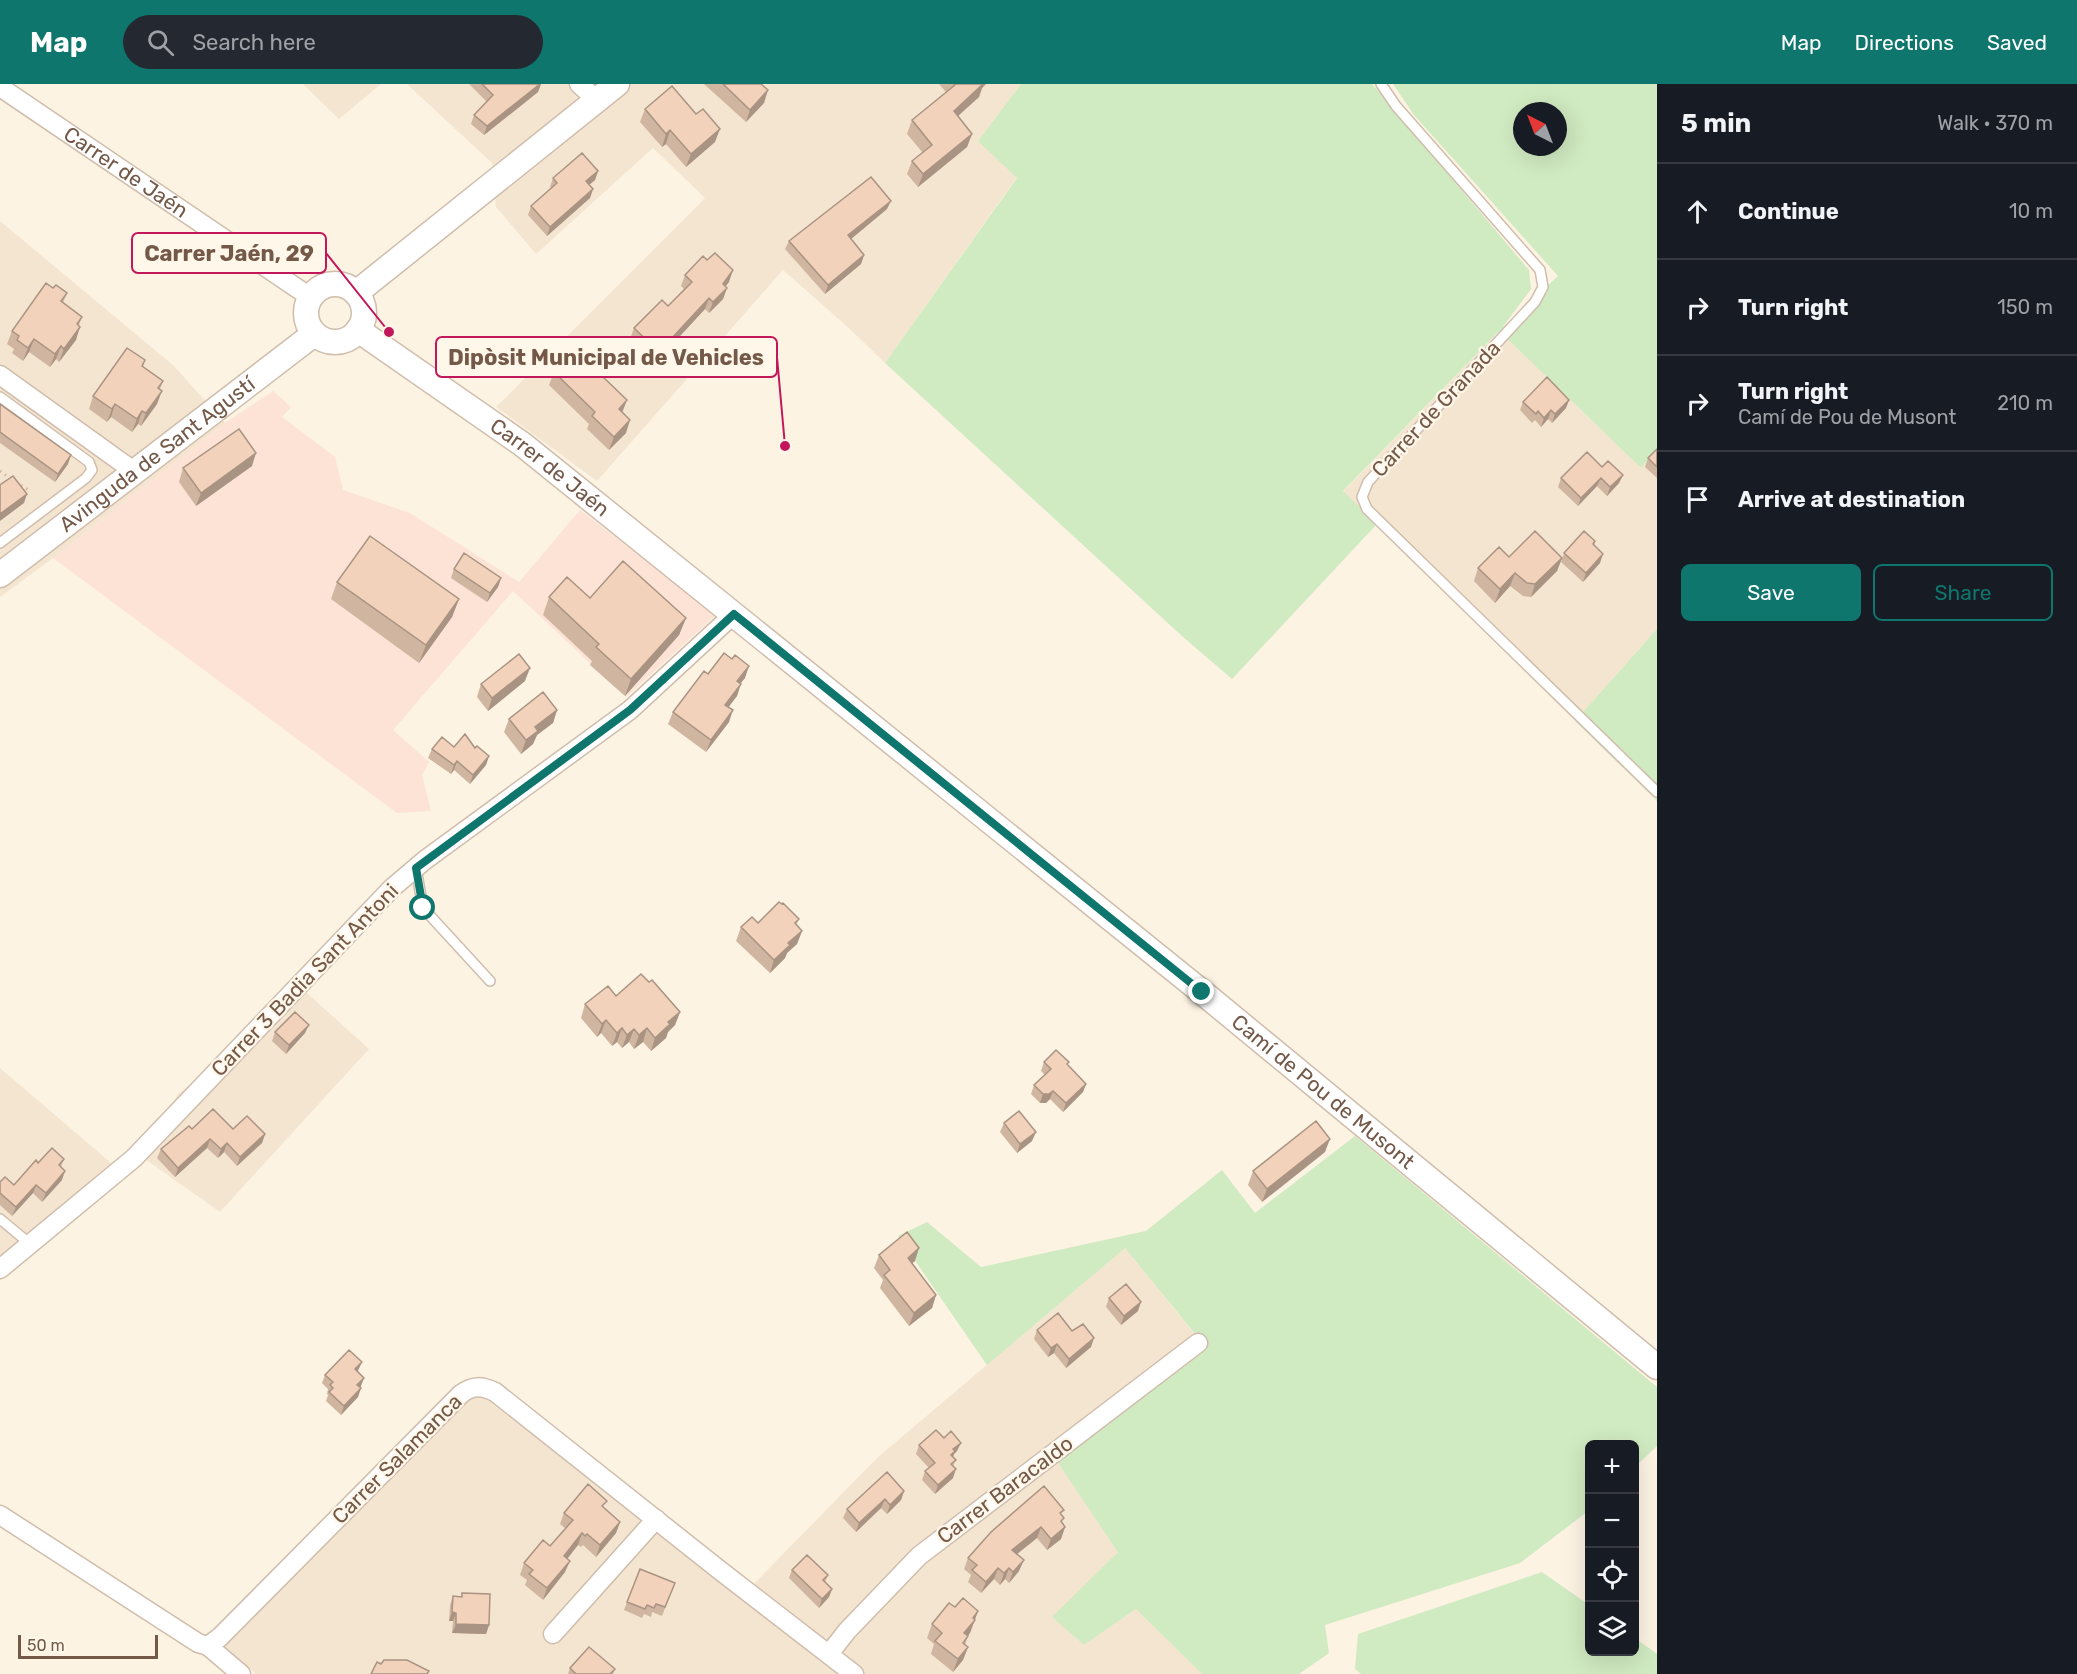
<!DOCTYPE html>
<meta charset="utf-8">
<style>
:root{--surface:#171b24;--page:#242831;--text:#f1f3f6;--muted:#9ea1a6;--line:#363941;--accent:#0f766e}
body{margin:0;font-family:Rubik,sans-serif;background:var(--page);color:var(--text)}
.controls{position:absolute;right:18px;bottom:18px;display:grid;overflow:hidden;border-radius:9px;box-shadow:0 6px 24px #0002}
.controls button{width:54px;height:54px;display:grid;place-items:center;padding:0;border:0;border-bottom:2px solid var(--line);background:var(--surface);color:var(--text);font:30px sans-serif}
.compass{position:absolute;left:1513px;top:18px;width:54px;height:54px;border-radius:50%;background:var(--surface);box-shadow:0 6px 24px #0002;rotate:318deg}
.scale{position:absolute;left:18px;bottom:15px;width:140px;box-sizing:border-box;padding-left:6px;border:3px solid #745949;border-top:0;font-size:16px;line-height:21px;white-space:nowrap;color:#745949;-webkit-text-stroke:4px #fff7e9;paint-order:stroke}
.stop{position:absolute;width:18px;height:18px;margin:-14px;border:4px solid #0f766e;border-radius:50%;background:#fff}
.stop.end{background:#0f766e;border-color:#fff;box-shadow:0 2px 6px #0008}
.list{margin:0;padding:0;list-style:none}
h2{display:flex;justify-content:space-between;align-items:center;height:78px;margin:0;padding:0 24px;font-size:26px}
h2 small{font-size:20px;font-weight:400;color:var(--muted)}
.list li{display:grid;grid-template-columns:39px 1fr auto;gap:18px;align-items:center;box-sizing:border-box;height:96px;padding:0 24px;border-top:2px solid var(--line)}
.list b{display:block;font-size:22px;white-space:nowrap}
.list p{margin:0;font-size:20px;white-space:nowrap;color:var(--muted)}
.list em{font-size:20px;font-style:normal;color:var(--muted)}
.actions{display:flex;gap:12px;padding:18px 24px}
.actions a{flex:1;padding:14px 0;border:2px solid var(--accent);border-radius:9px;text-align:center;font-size:21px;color:var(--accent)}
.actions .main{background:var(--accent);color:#fff}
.icon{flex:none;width:33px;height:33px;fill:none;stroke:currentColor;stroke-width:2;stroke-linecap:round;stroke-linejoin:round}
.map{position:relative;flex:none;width:1657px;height:1590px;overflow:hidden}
header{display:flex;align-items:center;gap:36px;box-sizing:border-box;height:84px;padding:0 30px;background:var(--accent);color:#fff}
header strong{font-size:28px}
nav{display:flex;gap:33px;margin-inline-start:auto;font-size:21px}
.search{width:420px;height:54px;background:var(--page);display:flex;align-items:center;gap:15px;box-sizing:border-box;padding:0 21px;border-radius:33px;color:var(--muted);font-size:22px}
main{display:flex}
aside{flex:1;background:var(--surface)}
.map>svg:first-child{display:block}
</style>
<header>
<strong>Map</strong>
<div class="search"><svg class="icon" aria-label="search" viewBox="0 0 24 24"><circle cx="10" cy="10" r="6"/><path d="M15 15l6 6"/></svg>Search here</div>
<nav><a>Map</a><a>Directions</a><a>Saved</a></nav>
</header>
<main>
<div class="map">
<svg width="1657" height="1590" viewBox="0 0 1657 1590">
<rect width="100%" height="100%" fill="#fcf3e3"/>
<path fill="#f4e5d1" d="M303 0H381L339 35Z
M407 0H1021L978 57 1017 93 885 279 851 246 783 186 597 397 496 323 705 114 653 64 536 170 496 123 492 79Z
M0 137 174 282 225 339 53 474 0 513Z
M1499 247 1641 384 1657 365V545L1575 637 1343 408Z
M296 899 369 965 220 1128 145 1075 0 1197V984L117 1084 162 1036 178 1010 213 984 235 954 272 924Z
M1125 1164 1204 1262 1118 1468 1053 1533 1084 1561 1136 1525 1202 1590H256L222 1560 464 1315 480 1310 740 1514 877 1374Z"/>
<path fill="#fde3d6" d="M273 307 291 323 282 333 335 373 343 406 410 429 519 498 580 426 716 531 626 613 513 507 393 646 429 678 422 691 431 727 397 729 53 474 225 339Z"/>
<path fill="#d0eac1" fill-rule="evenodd" d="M1021 0H1372L1529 186 1531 205 1502 244 1558 192 1414 31 1393 0H1657V365L1641 384 1499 247 1343 407 1377 440 1232 595 1182 552 885 279 1017 94 978 57ZM1522 27H1558V63H1522Z
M1657 545V717L1575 637Z
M1355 1052 1657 1303V1362L1635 1383 1634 1360H1590V1426L1587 1428 1520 1479 1325 1541 1329 1569 1299 1590H1202L1136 1525 1084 1561 1052 1533 1118 1468 1055 1374 1204 1261 1125 1164 987 1281 898 1152 927 1138 981 1183 1146 1147 1222 1086 1255 1129Z
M1542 1488 1589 1521 1590 1568H1634L1635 1554 1657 1570V1590H1361L1355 1585 1358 1550Z"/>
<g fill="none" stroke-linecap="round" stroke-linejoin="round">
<defs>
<path id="service" d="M1381 0 1396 22 1540 186 1543 203 1535 218 1368 398 1362 413 1367 425 1657 708
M0 313 89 378 92 386 86 394 0 459
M416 784 423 824 490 897
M0 1135 29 1159"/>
<g id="minor">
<path d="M579 0 597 16"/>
<path id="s1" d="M0 3 310 213"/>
<path d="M0 291 135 388"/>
<path d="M0 1185 134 1074 392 804 425 776 630 626 734 530"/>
<path d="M0 1431 198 1559 208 1562 220 1553 461 1310C473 1301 482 1302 495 1308L722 1488 854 1590"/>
<path d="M553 1550 656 1435"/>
<path d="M208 1562 241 1590"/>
<path d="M829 1570 847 1547 919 1472 1198 1259"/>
</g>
<g id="tertiary">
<circle cx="335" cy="229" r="29"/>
<path d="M356 209 617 0"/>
<path id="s2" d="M358 246 522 360 1202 908 1657 1283"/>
<path id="s3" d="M0 491 314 250"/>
</g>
</defs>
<use href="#service" stroke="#d0bdac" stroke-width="12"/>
<use href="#minor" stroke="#d0bdac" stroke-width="21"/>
<use href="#tertiary" stroke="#d0bdac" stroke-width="27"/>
<path stroke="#d6b59d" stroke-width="3" stroke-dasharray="1.5 4.5" stroke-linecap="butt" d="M0 387 11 395
M16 398 30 407"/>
<use href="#service" stroke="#fff" stroke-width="9"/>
<use href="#minor" stroke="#fff" stroke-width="18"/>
<use href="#tertiary" stroke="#fff" stroke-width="24"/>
</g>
<path fill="#d0b5a0" d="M469 0H541L538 8 484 51 471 40 474 31 487 18Z
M704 0H762L764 19 746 38Z
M939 0H986L982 4 979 13 958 32 972 50 967 63 918 103 907 90 912 77 923 69 907 50 912 36 946 8Z
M645 25 715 58 686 83 666 60 662 63 640 38Z
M598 87 595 96 589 101 593 105 590 114 547 152 528 131 531 122 551 104 550 103 553 94Z
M887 125 851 155 864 171 861 180 825 210 785 165 789 157Z
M685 191 729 198 725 202 727 204 723 215 709 229 705 225 655 279 630 255 634 244 668 222 684 205 681 202Z
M53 204 67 209 63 219 82 233 79 241 76 256 59 278 56 275 50 283 29 268 23 277 12 269 14 265 7 260 12 247Z
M145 276 143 283 163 297 160 305 157 320 141 342 138 340 132 348 111 333 107 338 89 325 93 312Z
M554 288 622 328 626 349 609 366 587 345 589 340 549 301Z
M1569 316 1566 324 1552 339 1548 335 1541 343 1535 336 1532 339 1520 326 1523 318Z
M0 320 68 380 55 398 0 359Z
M1657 365V394L1645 383 1648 374Z
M252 382 196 422 179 398 183 384Z
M1602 383 1623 391 1619 399 1607 412 1597 402 1578 422 1558 403 1561 394Z
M1595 457 1594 461 1600 479 1583 498 1561 478 1564 469Z
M1509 473 1562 474 1557 487 1531 513 1523 512 1510 502 1495 519 1474 497 1478 484Z
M454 485 501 494 498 503 487 518 451 494Z
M337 498 459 515 452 533 419 579 331 515Z
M549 513 590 514 686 534 679 551 625 612 590 581 592 577 543 531Z
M708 590 745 594 740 599 737 612 728 623 729 638 706 668 668 640 673 628Z
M525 597 488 627 477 613 481 600Z
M557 626 553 639 537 651 533 660 521 670 504 648 509 635Z
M454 663 475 664 489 672 486 681 470 700 454 686 451 690 428 674 432 665Z
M799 835 796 841 802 847 797 860 787 869 785 874 770 889 736 857 741 843 758 839Z
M649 898 680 928 675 941 668 948 666 954 651 967 643 958 634 965 629 958 622 964 617 958 612 962 601 949 597 953 581 934 585 920 616 912Z
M275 948 305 949 286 970 272 957Z
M1044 978 1067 981 1086 1000 1083 1008 1063 1028 1050 1015 1046 1019H1040L1031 1010 1034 1001 1045 991 1041 987Z
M1004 1039 1032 1057 1017 1069 1000 1048Z
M192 1045H233L265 1050 262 1059 237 1082 224 1068 218 1074 207 1064 175 1093 157 1074 161 1065Z
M1325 1068 1262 1118 1248 1101 1253 1087Z
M64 1075 61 1083 62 1096 42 1118 33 1109 12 1132 0 1121V1098L14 1101 38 1079Z
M879 1171 915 1177 912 1179 936 1211 932 1224 909 1242 880 1204 883 1196 874 1184Z
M1109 1214 1138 1227 1121 1241 1106 1223Z
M1037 1246 1072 1247 1091 1263 1066 1284 1054 1269 1048 1273 1034 1255Z
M362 1278 358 1287 361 1302 358 1313 341 1331 326 1317 328 1311 327 1310 328 1305 322 1299 325 1291Z
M919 1361 957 1367 954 1370 953 1373 956 1376 953 1382V1394L935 1410 922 1396 925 1387 929 1384 916 1370Z
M904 1407 901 1416 887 1430 881 1424 856 1448 843 1434 847 1425Z
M604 1424 620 1438 616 1449 596 1473 583 1461 581 1463 578 1461 567 1475 565 1488 543 1516 525 1501 527 1496 520 1491 524 1479 550 1462 566 1445 560 1440 564 1429Z
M1062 1431V1440L1065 1443 1061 1455 1047 1466 1037 1454 1017 1470 1019 1487 1009 1499 1005 1495 1000 1501 994 1495 981 1509 968 1498 971 1491 964 1485 968 1474Z
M640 1485 675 1499 662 1532 652 1528 651 1533 644 1530 642 1534 624 1526Z
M792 1486 828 1491 825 1498 832 1505 829 1513 819 1524 789 1494Z
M462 1509 489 1541 486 1550 452 1549 453 1537H449L450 1521 453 1512 461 1513Z
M955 1523 978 1527 970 1549 968 1552 965 1561 968 1563 963 1576 953 1588 931 1570 934 1560 927 1554 932 1540Z
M570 1584 615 1585 613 1590H568Z"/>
<path fill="#a99382" d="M540 0H541L538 8 484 51 487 42Z
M979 0H986L982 4 979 13 949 40 954 27Z
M768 6 764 19 746 38 750 26Z
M720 45 715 58 686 83 691 70Z
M670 46 666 60 662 63 666 50Z
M972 50 967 63 918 103 923 90Z
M598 87 595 96 583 106 586 97Z
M593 105 590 114 547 152 550 143Z
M891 117 887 125 845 160 848 151Z
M864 171 861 180 825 210 828 201Z
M733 186 729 198 719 211 723 200Z
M727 204 723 215 709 229 713 218Z
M709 214 705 225 655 279 659 268Z
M80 243 76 256 59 278 64 265Z
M34 255 29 268 23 277 28 264Z
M61 262 56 275 50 283 55 270Z
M162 307 157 320 141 342 146 329Z
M627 316 622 329 619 325Z
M1569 316 1566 324 1552 339 1555 330Z
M115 320 111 333 107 338 112 325Z
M1551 326 1548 335 1541 343 1544 334Z
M142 327 138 340 132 348 137 335Z
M630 336 626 349 609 366 614 353Z
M256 369 252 382 196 422 201 409Z
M71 371 68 380 55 398 58 390Z
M1623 391 1619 399 1607 412 1610 403Z
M1601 394 1597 402 1578 422 1581 414Z
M27 410 24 419 0 437V430Z
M1603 470 1600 479 1583 498 1586 489Z
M1562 474 1557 487 1531 513 1535 500Z
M1515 489 1510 502 1495 519 1500 505Z
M501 494 498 503 487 518 490 509Z
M459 515 452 533 419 579 426 561Z
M686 534 679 551 625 612 631 595Z
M749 582 745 594 733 609 737 597Z
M530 584 525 597 488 627 492 614Z
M741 600 737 612 721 633 725 621Z
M557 626 553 639 537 651 533 660 521 670 526 656 535 643Z
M733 626 729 638 706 668 711 656Z
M489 672 486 681 470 700 473 691Z
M457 677 454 686 451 690 454 681Z
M802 847 797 860 787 869 785 874 770 889 774 876 788 859Z
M680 928 675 941 668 948 666 954 651 967 655 954 668 938Z
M606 936 601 949 597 953 602 940Z
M309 941 305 949 286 970 289 961Z
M622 944 617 958 612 962 617 949Z
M647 944 643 958 634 965 639 951Z
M634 945 629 958 622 964 627 951Z
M1086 1000 1083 1008 1063 1028 1066 1019Z
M1053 1007 1050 1015 1046 1019H1040L1043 1010Z
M1036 1048 1032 1057 1017 1069 1020 1060Z
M265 1050 262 1059 237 1082 240 1073Z
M210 1055 207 1064 175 1093 178 1084Z
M1330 1055 1325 1068 1262 1118 1267 1105Z
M227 1059 224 1068 218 1074 221 1065Z
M65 1087 62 1096 42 1118 46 1109Z
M36 1101 33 1109 12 1132 16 1123Z
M919 1164 915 1177 903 1187 908 1174Z
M936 1211 932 1224 909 1242 914 1229Z
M1141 1218 1138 1227 1121 1241 1124 1232Z
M1094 1254 1091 1263 1066 1284 1069 1275Z
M1057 1260 1054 1269 1048 1273 1051 1264Z
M362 1278 358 1286 352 1293 355 1285Z
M364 1294 361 1302 354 1310 357 1301Z
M361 1304 358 1313 341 1331 344 1322Z
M961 1359 957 1367 954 1370 952 1376 948 1380 953 1365Z
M956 1385 953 1394 935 1410 938 1401Z
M904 1407 901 1416 887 1430 890 1421Z
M885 1415 881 1424 856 1448 859 1439Z
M620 1438 616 1449 596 1473 600 1461Z
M1041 1443 1037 1454 1008 1477 1012 1466Z
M1065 1443 1061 1455 1047 1466 1051 1455Z
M582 1449 578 1461 560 1484 564 1472Z
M1024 1476 1019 1487 1009 1499 1013 1488Z
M570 1477 565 1488 543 1516 547 1504Z
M998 1484 994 1495 981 1509 986 1498Z
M1009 1484 1005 1495 1000 1501 1004 1489Z
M832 1505 829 1513 819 1524 822 1515Z
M978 1527 970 1549 959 1562 964 1549 973 1534Z
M452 1528 456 1529 453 1537H449Z
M456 1540 489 1541 486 1550 452 1549Z
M968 1563 963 1576 953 1588 958 1575Z"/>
<path fill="#f2d2ba" stroke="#a99382" stroke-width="1.5" d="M482 0H540L487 42 474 31 493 11Z
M723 0H761L768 6 750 26Z
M954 0H983L954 27 972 50 923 90 912 77 932 61 912 36 955 1Z
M672 2 696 30 703 25 720 45 691 70 670 46 666 50 645 25Z
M582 69 598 87 586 97 593 105 550 143 531 122 557 99 553 94Z
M871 93 891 117 848 151 864 171 828 201 789 157Z
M715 169 733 186 723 200 727 204 713 218 709 214 659 268 634 244 662 216 668 222 692 198 685 191 703 172 707 176Z
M46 199 53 204 56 201 67 209 61 217 82 233 77 240 80 243 64 265 61 262 55 270 34 255 28 264 17 256 19 252 12 247Z
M127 264 145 276 142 282 163 297 158 304 162 307 146 329 142 327 137 335 115 320 112 325 93 312Z
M575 266 627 316 619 325 630 336 614 353 592 332 595 328 554 288Z
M1547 293 1569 316 1555 330 1551 326 1544 334 1538 327 1536 330 1523 318Z
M0 320 71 371 58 390 0 348Z
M239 345 256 369 201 409 183 384Z
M1657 365V383L1648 374Z
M1587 368 1602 383 1608 377 1623 391 1610 403 1601 394 1581 414 1561 394Z
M13 392 27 410 0 430V401Z
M1535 447 1562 474 1535 500 1527 499 1515 489 1500 505 1478 484 1499 463 1509 473Z
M1584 447 1595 457 1593 460 1603 470 1586 489 1564 469Z
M370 452 459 515 426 561 337 498Z
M464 469 501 494 490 509 454 485Z
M623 477 686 534 631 595 596 563 599 560 549 513 567 493 590 514Z
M724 569 732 575 735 571 749 582 737 597 741 600 725 621 733 626 711 656 673 628 704 587 708 590Z
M519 570 530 584 492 614 481 600Z
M543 608 557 626 535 643 538 647 526 656 509 635Z
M465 650 475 664 477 662 489 672 473 691 457 677 454 681 432 665 442 653 454 663Z
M779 818 782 820 783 819 799 835 795 839 802 847 788 859 790 861 774 876 741 843 752 833 758 839Z
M641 890 649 898 652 896 680 928 668 938 670 940 655 954 647 944 639 951 634 945 627 951 622 944 617 949 606 936 602 940 585 920 608 902 616 912Z
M295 928 309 941 289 961 275 948Z
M1056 966 1069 978 1067 980 1086 1000 1066 1019 1053 1007 1049 1010H1043L1034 1001 1051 985 1044 978Z
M213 1025 233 1045 247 1032 265 1050 240 1073 227 1059 221 1065 210 1055 178 1084 161 1065 189 1042 192 1045Z
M1019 1027 1036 1048 1020 1060 1004 1039Z
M1316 1037 1330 1055 1267 1105 1253 1087Z
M52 1064 64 1075 59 1081 65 1087 46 1109 36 1101 16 1123 0 1109V1098L5 1093 14 1101 36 1076 38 1079Z
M907 1148 919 1164 908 1174 936 1211 914 1229 884 1191 890 1186 879 1171Z
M1126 1200 1141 1218 1124 1232 1109 1214Z
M1058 1229 1072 1247 1083 1240 1094 1254 1069 1275 1057 1260 1051 1264 1037 1246Z
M349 1266 362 1278 355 1285 364 1294 357 1301 361 1304 344 1322 329 1308 333 1304 330 1301 333 1298 325 1291Z
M936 1346 944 1354 951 1347 961 1359 953 1365 955 1367 951 1371 956 1376 951 1380 956 1385 938 1401 925 1387 935 1379 919 1361Z
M887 1388 904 1407 890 1421 885 1415 859 1439 847 1425Z
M588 1400 607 1417 602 1422 620 1438 600 1461 587 1450 585 1452 582 1449 564 1472 570 1477 547 1504 529 1490 533 1486 524 1479 543 1456 550 1462 573 1436 564 1429Z
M1044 1402 1064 1426 1060 1429 1064 1434 1061 1437 1065 1443 1051 1455 1041 1443 1012 1466 1024 1476 1013 1488 1009 1484 1004 1489 998 1484 986 1498 972 1486 977 1481 968 1474 991 1448Z
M807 1471 828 1491 823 1496 832 1505 822 1515 792 1486Z
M640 1485 675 1499 665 1523 656 1520 654 1524 647 1521 645 1525 627 1518Z
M462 1509 490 1510 489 1541 456 1540V1529L452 1528 453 1512 462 1513Z
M963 1514 978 1527 973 1534 975 1536 964 1549 968 1552 963 1559 968 1563 958 1575 935 1557 942 1549 932 1540 949 1519 955 1523Z
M589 1563 615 1585 610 1590H576L570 1584Z
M384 1576H407L429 1587 427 1590H371L377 1578 381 1580Z"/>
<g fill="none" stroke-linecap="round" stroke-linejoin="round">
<path stroke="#0f766e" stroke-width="8" d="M423 824 416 784 630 626 734 530 1202 908"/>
</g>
<g text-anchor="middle" stroke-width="4.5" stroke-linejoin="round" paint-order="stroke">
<g font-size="21" fill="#745949" stroke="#fff7e9">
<text dy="7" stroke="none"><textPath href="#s1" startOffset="152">Carrer de Jaén</textPath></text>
<text transform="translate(1436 325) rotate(-47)" y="7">Carrer de Granada</text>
<text dy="7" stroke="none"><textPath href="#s3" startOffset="198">Avinguda de Sant Agustí</textPath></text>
<text dy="7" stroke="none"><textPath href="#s2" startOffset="236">Carrer de Jaén</textPath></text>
<text transform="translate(305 896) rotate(-46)" y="7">Carrer 3 Badia Sant Antoni</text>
<text dy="7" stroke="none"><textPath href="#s2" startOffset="1230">Camí de Pou de Musont</textPath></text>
<text transform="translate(397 1375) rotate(-45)" y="7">Carrer Salamanca</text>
<text transform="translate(1005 1406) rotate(-37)" y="7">Carrer Baracaldo</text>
</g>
</g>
<path fill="none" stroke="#c2185b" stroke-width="2" d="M389 248L326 169M785 362L777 273"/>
<g fill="#c2185b" stroke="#fff7e9" stroke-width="2">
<circle cx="389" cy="248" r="6"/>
<circle cx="785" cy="362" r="6"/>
</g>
<g fill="#fff7e9" stroke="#c2185b" stroke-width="2">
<rect x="132" y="149" width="194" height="40" rx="6"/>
<rect x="436" y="253" width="341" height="40" rx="6"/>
</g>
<g font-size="22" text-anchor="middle" font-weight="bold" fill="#745949">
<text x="229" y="177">Carrer Jaén, 29</text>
<text x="606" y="281">Dipòsit Municipal de Vehicles</text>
</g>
</svg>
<div class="controls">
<button>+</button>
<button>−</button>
<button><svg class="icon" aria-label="locate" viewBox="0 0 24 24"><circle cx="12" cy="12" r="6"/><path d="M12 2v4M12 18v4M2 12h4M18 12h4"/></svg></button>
<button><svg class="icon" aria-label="layers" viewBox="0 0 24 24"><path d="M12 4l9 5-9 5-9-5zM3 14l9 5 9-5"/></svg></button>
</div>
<svg class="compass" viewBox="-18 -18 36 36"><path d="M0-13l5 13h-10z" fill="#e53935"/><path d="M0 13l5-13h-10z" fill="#9ea1a6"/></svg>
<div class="scale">50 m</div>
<div class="stop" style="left:423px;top:824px"></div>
<div class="stop end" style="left:1202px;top:908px"></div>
</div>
<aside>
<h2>5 min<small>Walk · 370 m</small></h2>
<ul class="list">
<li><svg class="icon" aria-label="ahead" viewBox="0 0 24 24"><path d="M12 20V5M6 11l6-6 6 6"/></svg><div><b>Continue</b></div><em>10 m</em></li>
<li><svg class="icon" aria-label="right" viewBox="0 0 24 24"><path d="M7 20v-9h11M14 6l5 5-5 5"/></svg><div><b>Turn right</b></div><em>150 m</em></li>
<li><svg class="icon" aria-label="right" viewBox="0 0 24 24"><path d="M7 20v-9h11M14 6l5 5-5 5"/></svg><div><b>Turn right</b><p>Camí de Pou de Musont</p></div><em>210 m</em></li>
<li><svg class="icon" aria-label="arrive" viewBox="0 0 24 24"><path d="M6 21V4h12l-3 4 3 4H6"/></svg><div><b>Arrive at destination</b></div></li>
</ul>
<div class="actions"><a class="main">Save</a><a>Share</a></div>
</aside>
</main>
